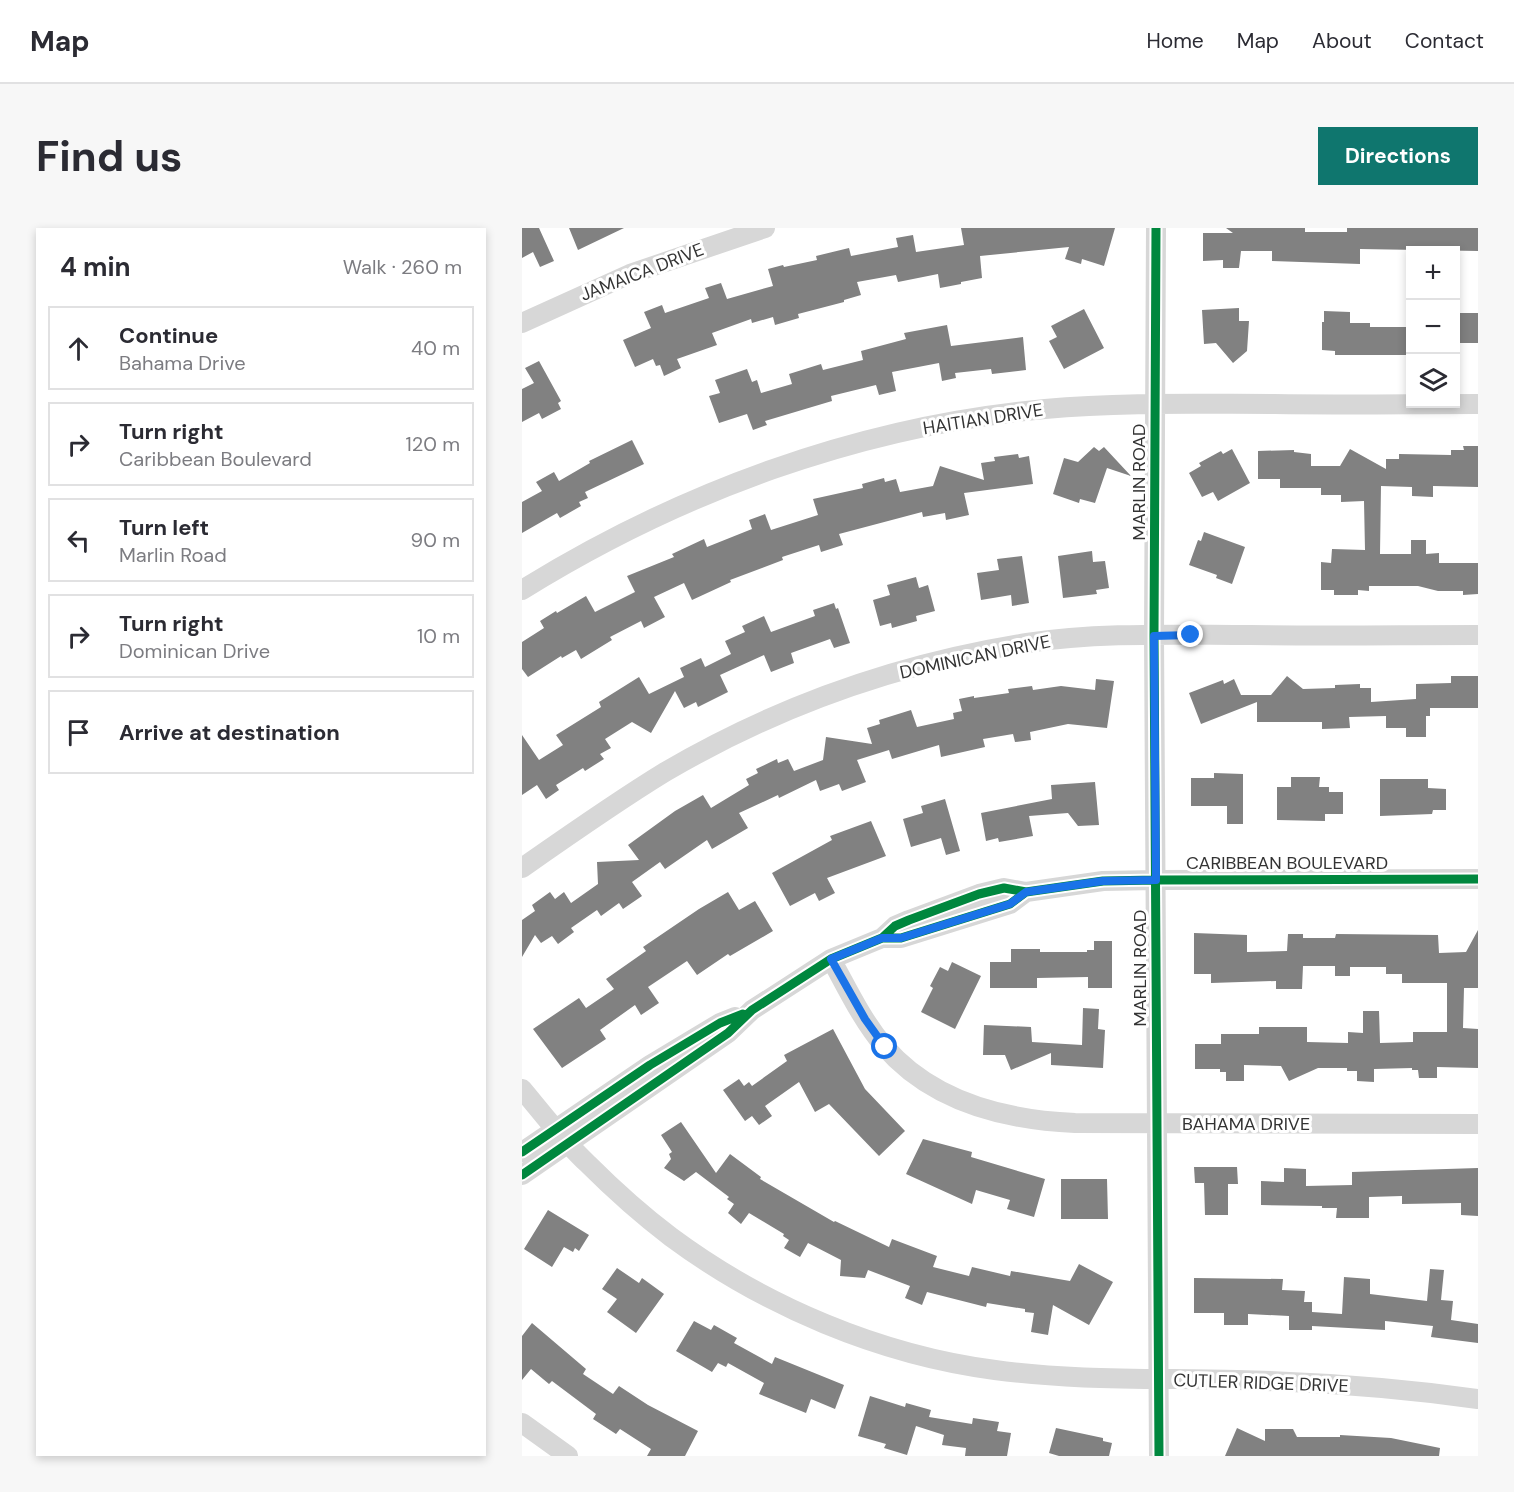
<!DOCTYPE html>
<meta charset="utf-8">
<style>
:root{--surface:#fff;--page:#f7f7f7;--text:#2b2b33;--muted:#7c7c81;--line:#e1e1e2;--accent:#0f766e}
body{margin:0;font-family:"DM Sans",sans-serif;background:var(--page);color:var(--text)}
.controls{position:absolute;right:18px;top:18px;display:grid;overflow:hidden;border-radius:0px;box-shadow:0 3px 9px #0003}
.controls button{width:54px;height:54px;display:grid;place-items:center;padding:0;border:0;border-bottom:2px solid var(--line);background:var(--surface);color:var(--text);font:30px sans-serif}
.stop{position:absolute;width:18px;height:18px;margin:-14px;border:4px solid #1a73e8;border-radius:50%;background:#fff}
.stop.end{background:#1a73e8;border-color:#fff;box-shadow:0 2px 6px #0008}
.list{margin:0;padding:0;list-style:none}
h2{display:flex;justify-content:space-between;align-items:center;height:78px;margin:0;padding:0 24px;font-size:26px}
h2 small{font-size:20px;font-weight:400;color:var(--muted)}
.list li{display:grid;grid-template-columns:39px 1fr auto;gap:18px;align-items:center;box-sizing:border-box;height:84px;margin:0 12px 12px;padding:0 12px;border:2px solid var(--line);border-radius:0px}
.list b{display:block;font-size:22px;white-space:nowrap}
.list p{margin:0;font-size:20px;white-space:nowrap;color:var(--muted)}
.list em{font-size:20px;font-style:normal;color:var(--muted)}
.icon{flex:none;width:33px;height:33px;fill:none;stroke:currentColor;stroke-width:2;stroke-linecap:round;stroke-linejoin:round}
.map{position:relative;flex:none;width:956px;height:1228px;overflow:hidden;border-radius:0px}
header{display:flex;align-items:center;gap:36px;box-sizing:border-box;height:84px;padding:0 30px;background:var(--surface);border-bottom:2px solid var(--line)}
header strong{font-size:28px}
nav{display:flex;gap:33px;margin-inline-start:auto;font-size:21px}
.intro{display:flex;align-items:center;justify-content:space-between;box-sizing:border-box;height:144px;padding:0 36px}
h1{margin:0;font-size:42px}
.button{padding:15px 27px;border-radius:0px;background:var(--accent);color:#fff;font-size:21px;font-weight:700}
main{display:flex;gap:36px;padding:0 36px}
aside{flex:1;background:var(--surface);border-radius:0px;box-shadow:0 3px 9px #0003}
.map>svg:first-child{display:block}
</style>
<header>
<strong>Map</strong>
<nav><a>Home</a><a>Map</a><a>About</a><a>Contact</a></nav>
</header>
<div class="intro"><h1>Find us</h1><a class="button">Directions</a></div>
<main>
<aside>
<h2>4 min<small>Walk · 260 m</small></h2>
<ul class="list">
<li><svg class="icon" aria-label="ahead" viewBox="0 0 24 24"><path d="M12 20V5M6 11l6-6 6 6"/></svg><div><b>Continue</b><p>Bahama Drive</p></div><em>40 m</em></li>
<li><svg class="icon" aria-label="right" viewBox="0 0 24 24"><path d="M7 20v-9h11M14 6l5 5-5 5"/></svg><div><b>Turn right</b><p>Caribbean Boulevard</p></div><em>120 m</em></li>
<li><svg class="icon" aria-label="left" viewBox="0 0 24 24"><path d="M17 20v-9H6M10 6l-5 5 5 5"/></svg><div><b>Turn left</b><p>Marlin Road</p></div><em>90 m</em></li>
<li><svg class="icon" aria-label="right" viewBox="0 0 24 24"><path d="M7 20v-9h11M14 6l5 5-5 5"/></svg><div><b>Turn right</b><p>Dominican Drive</p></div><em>10 m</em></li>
<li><svg class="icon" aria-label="arrive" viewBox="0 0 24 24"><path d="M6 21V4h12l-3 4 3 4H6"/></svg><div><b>Arrive at destination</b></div></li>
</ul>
</aside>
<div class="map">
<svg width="956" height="1228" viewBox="0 0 956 1228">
<rect width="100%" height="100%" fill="#fff"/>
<path fill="#818181" d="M0 0H17L32 33 18 39 11 24 0 30Z
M47 0H102L56 22Z
M439 0H593L582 38 560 31 559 36 543 31 547 19 458 28 460 50 439 54V56L418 60 416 46 376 54 374 47 335 54 339 67 322 72V74L276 86 277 90 253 97 251 89 230 95 229 91 190 105 195 117 155 131 159 140 142 148 138 137 134 138 131 131 113 139 101 112 129 100 122 84 140 77 143 85 187 70 183 60 199 55 205 71 251 58 246 41 261 37 262 39 295 32 294 28 327 20 329 28 376 19 374 10 391 7 394 24 442 17Z
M704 0H783V4H825V0H956V23L838 21V36L750 33V23H719L717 40H701V32L681 33V5H711Z
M717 80V93H727L725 123 711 135 694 115 682 116 680 82Z
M562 81 582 120 542 141 527 113 535 109 529 98Z
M802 83 828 84V95H848V99H888V127H813V123L800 122V94H802Z
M933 85H956V115H933Z
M425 97 429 118 501 109 504 142 470 146 469 141 433 145 434 150 420 153 417 135 370 144 374 163 357 167 354 157 309 168 310 173 243 193 245 197 231 202 225 186 197 195 187 168 198 165 193 152 225 141 230 154 235 152 239 165 270 156 267 146 299 136 301 142 341 132 339 123 384 111 382 105Z
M17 133 39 173 36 175 39 181 20 191 17 185 0 194V161L12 155 3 140Z
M110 212 122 236 63 264 66 270 57 274 59 278 38 290 35 285 0 305V274L20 263 14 254 32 244 37 253 68 235 67 233Z
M941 218H956V259L911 258V269L890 268V259L859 258 858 326H889V312H904V326L917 325V335H956V366L941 367V363H916L896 358H847V363L836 362V367H812V362H799V334L809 335 810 321 843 322 842 273 819 274V267H799V260H758V251H736V223L772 222V224L789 226V238H818L828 221 864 241V231H877V226L929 227V222H942Z
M572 219 577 223 582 219 609 248 585 240 573 275 558 271 557 275 531 266 542 230 556 234Z
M710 221 728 255 696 273 691 264 680 269 667 245 679 238 677 235 699 223 701 226Z
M496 226 497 230 507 228 511 256 442 265 447 287 424 292 423 285 401 289 400 284 317 306 321 317 299 324 297 317 260 329 261 332 208 352 209 354 170 372 162 355 132 369 143 389 122 400 119 393 88 409 90 412 59 431 54 422 40 430 39 428 6 449 0 441V414L22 400 18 393 34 383 35 385 64 368 73 384 113 364 105 348 152 329 150 326 182 311 185 319 230 301 227 292 243 286 249 302 296 287 291 271 341 260 340 256 362 250 363 254 374 251 378 264 411 258 418 238 462 252 459 235 473 233 472 229Z
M682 304 723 319 710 356 694 350 695 347 667 337 676 312 679 313Z
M570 323 571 334 583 333 587 360 574 362 575 366 541 370 536 328Z
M500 328 507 375 490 378 489 367 459 372 455 345 477 342 475 331Z
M394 349 397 360 406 357 413 383 394 388 395 393 370 400 369 395 358 398 351 372 368 367 365 357Z
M312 375 314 381 316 380 328 415 312 420 308 411 269 425 272 435 249 444 242 427 198 447 206 464 176 479 174 474 162 480 153 463 129 505 110 494 83 511 89 520 78 526 82 531 63 543 61 540 34 557 37 562 24 571 15 557 0 567V507L17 532 41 517 34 507 79 479 77 474 117 449 127 466 162 449 158 440 179 430 183 439 209 426 203 413 223 404 220 398 242 388 249 404 293 388 291 382Z
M765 448 781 461 813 460V457L838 456V460H849V474L894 471V456L929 455V448H956V480H908V488H904V509H884V500H864V488L827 489 828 500 800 501V494H735V474L679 496 667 465 701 452 702 456 712 451 719 467H749Z
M574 451 592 453 585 500 546 496 508 504 509 512 493 514 491 506 461 511 463 519 419 529 417 517 370 531 367 522 335 532 344 554 320 563 317 556 298 563 294 552 257 570 256 567 217 585 226 600 190 621 185 612 143 641 138 634 110 654 120 668 101 681 97 675 79 688 75 682 49 700 52 704 36 716 30 708 19 715 13 707 0 729V692L13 683 10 677 28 664 33 671 42 664 49 675 76 656 75 634 117 632 106 617 153 583 181 567 189 580 227 557 224 551 236 545 234 541 255 531 256 535 266 531 272 543 301 532 304 509 350 516 345 500 358 496 357 492 389 482 395 499 432 491 431 485 440 483 437 471 452 468V470L487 465 486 461 510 458 511 462 539 458 573 462Z
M692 545 721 546V596H705V578H669V550H692Z
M769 549H798L797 559H807V564H821V586H803V593L755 592V559H769Z
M858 551H906V560L924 561V582H911L910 586 858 588Z
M573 554 577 597 556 598 546 585 507 588 511 608 477 614 476 610 464 613 459 585 530 571 529 557Z
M423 571 438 623 424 627 419 610 389 619 381 591 401 585 399 578Z
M349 593 364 628 305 650 313 665 297 673 293 665 268 678 250 645 310 612 308 608Z
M206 664 217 682 233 673 251 703 208 728 206 726 175 747 165 733 126 759 137 775 119 787 113 777 78 802 84 811 40 840 11 801 57 770 64 780 92 761 84 751 124 723 121 719 177 681Z
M956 702V760H942L941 800 956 801V840L915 839V850H897L896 842H890V840L852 841V854L835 853V843H825V840H796L767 853 759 838 722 837V853H704V844H698V841H673V816H699V806H737V799H785V814L826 815V804L841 805V783H857L858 815 891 814V804H925V755H880V746H864V739H828V748H813V738H781L780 761H754V753L689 755V746H672V705L725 707V724L765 723 766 706H781V710H813L814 706 916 707 917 725 944 724Z
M572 713H590V760H566V749L515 750V760H468V734H489V721H518V724H565V722H572Z
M430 734 459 748 433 801 399 784 411 760 408 758 418 739 426 743Z
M561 780 577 781 576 801 583 802 581 840 529 837V825L489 842 483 827H461L462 797 509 799 510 814 560 817Z
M311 801 343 861 383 903 357 928 307 876 293 884 277 854 243 878 250 888 237 897 230 888 223 893 201 862 217 851 222 858 227 854 230 858 265 833 262 827Z
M159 894 194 945 208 926 239 949 238 951 312 994 313 993 367 1019 370 1011 415 1028 411 1039 447 1048 450 1039 488 1048 489 1043 548 1053 557 1036 591 1054 567 1097 531 1077 526 1107 509 1104 512 1085 503 1084V1081L465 1075 464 1079 405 1064 400 1077 383 1070 388 1058 346 1042 343 1050 318 1048 319 1032 286 1015 278 1029 262 1020 267 1012 261 1008 262 1006 227 985 219 996 206 985 212 976 205 971 207 969 174 944 162 953 142 940 149 931 147 926 150 924 139 907Z
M401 911 450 924 449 929 523 951 512 989 485 981 488 972 454 962 450 976 384 946Z
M672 939H715L716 956H706V987H683L682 955H673Z
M762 940 784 941V958L830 957V944L956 940V988L939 987V975L880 976V968L847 969V990H814L815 980H800V978L739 977V953L762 954Z
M539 951H585L586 991H539Z
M26 982 67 1007 57 1023 53 1020 51 1024 42 1019 30 1039 2 1021Z
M95 1040 117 1055 120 1050 142 1066 114 1105 85 1084 95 1071 80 1061Z
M908 1041 922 1042 919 1072 931 1073 929 1092 956 1096V1115L909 1109 911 1098 863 1093V1102L790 1098V1102H767V1088L726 1086V1097H702V1085H672V1050L761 1051 760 1062 783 1063 782 1074H790V1084L820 1086 822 1049 848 1051V1066L905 1073Z
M172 1093 189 1102 192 1097 215 1110 212 1115 250 1136 253 1129 322 1157 313 1181 289 1171 284 1185 237 1166 242 1155 206 1135 204 1139 196 1135 190 1144 154 1123Z
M10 1095 64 1141 61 1146 91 1166 97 1158 126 1177 176 1203 163 1228H125L129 1221 98 1201 94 1206 71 1191 74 1186 30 1153 27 1156 9 1141 0 1152V1108Z
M348 1168 383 1179 384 1175 409 1182 407 1189 450 1196 451 1190 477 1194 475 1203 489 1205 485 1228H443L444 1220 420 1217 422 1207 394 1198 385 1227 362 1220 364 1216 336 1208Z
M534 1200 581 1210V1213L590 1215 587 1228H537L527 1225Z
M715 1200 743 1213V1201H771L775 1209H818V1207L869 1210 918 1220 917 1228H703Z"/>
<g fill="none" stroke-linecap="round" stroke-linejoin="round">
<path stroke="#d7d7d7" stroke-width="20" d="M634 0 632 408 637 1228
M0 95 108 46 243 0
M0 362C158 264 337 198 523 181 598 174 676 176 752 176 820 177 888 176 956 176
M0 640C47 607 94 574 143 544 254 479 378 435 505 415 578 404 654 407 728 407 804 408 880 407 956 407
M360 710H379L488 676 504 664
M309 731C325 760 340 792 362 818 410 874 483 892 553 895L956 896
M0 861C21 886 42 914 66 936 92 962 120 987 149 1009 242 1078 358 1127 473 1142 553 1153 634 1150 715 1152 796 1154 876 1160 956 1171
M0 924 128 837 198 795 213 789
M0 947 206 805 230 782 309 731 360 710 373 698 387 692 457 666 482 660 504 664 581 653 634 652 956 651
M0 1195 46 1228"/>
<defs>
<path id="cycleway" d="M634 0 632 408 637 1228
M360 710H379L488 676 504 664
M0 924 128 837 198 795 221 786
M0 947 206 805 230 782 309 731 360 710 373 698 387 692 457 666 482 660 504 664 581 653 634 652 956 651"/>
</defs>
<use href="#cycleway" stroke="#fff" stroke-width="13"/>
<use href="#cycleway" stroke="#00873e" stroke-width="9"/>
</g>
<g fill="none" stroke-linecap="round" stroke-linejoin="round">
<path stroke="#1a73e8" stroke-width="8" d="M363 819 343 791 309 731 360 710H379L488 676 504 664 581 653 634 652 632 408 669 407"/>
</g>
<g text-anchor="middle" stroke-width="6" stroke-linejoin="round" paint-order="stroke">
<g font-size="18" fill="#333" stroke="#fff">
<text transform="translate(120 44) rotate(-21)" y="6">JAMAICA DRIVE</text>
<text transform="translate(461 191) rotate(-9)" y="6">HAITIAN DRIVE</text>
<text transform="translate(617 254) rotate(-90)" y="6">MARLIN ROAD</text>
<text transform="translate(453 429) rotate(-12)" y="6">DOMINICAN DRIVE</text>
<text x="765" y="641">CARIBBEAN BOULEVARD</text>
<text transform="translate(618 740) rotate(-90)" y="6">MARLIN ROAD</text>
<text x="724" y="902">BAHAMA DRIVE</text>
<text transform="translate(739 1155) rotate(2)" y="6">CUTLER RIDGE DRIVE</text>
</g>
</g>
</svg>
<div class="controls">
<button>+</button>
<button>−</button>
<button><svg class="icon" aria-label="layers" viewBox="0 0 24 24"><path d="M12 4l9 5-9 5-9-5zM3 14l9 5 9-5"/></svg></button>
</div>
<div class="stop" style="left:363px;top:819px"></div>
<div class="stop end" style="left:669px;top:407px"></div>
</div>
</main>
